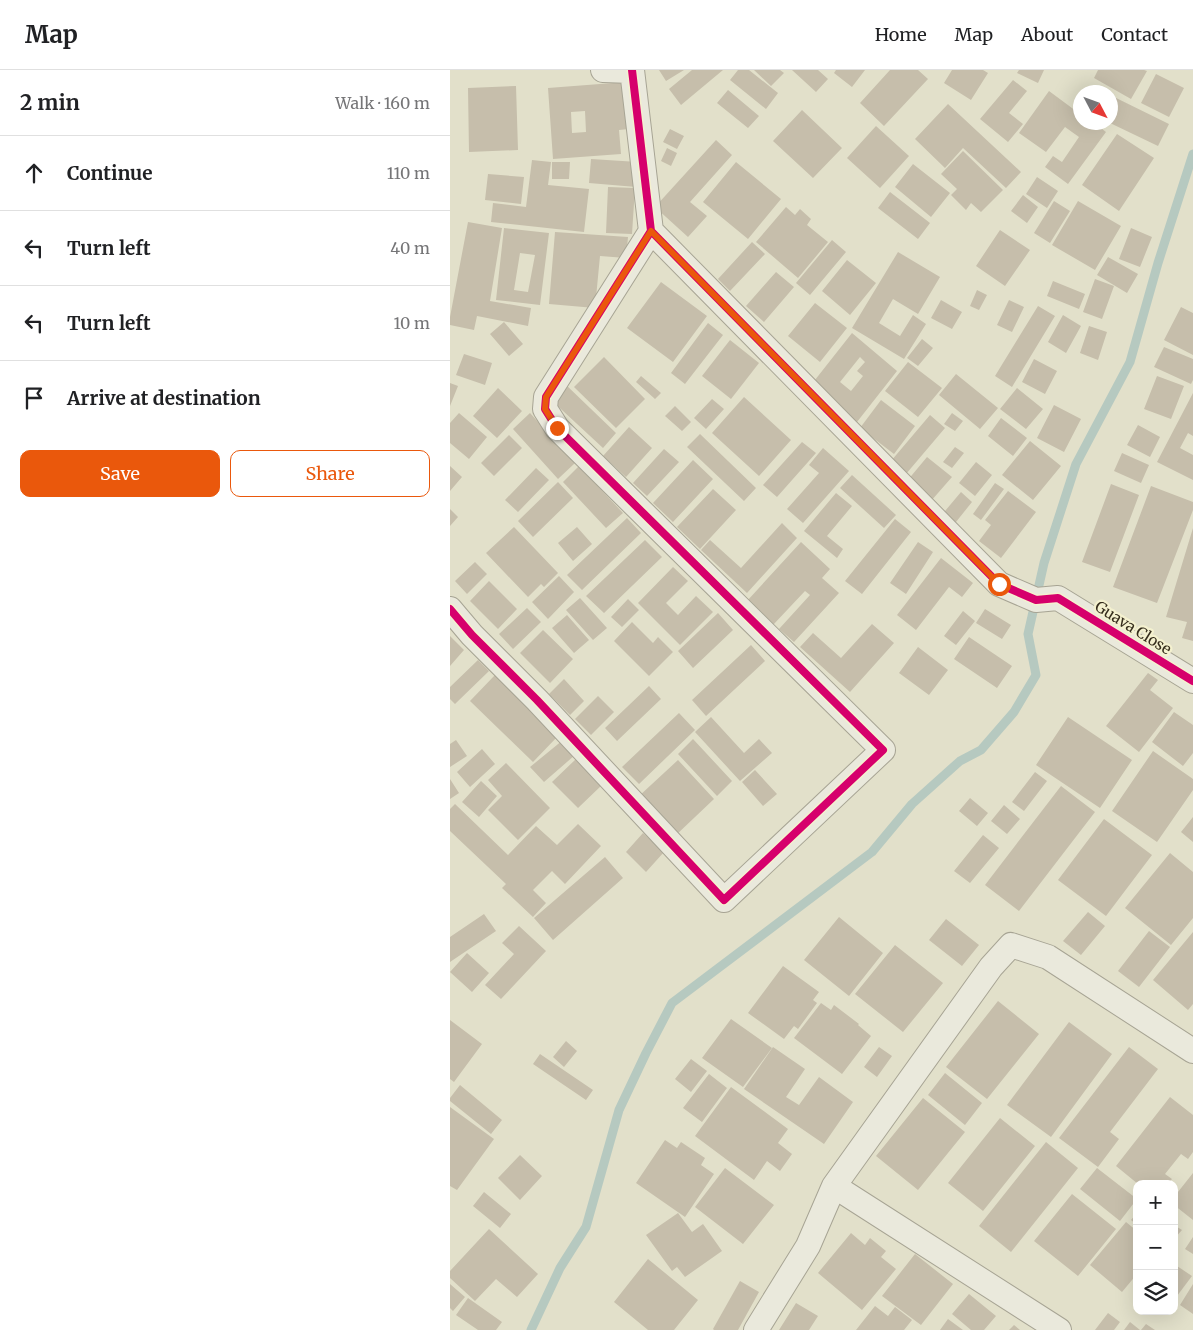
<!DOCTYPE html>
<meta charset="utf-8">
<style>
:root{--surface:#fff;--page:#f6f6f6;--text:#202124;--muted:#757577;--line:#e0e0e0;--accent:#ea580c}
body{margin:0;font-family:Merriweather,serif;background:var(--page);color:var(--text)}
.controls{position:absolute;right:15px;bottom:15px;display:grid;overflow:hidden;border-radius:10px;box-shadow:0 5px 20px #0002}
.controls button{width:45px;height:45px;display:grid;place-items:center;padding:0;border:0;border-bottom:1px solid var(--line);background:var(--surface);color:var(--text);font:25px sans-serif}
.compass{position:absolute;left:623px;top:15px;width:45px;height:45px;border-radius:50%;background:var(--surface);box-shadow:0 5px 20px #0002;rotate:131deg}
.stop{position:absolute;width:15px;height:15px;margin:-11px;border:4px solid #ea580c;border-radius:50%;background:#fff}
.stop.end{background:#ea580c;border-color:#fff;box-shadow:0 1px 5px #0008}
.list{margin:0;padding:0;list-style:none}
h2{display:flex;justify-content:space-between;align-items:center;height:65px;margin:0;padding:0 20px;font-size:21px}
h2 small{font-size:16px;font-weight:400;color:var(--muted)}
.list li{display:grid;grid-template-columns:32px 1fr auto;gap:15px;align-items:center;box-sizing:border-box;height:75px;padding:0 20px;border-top:1px solid var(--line)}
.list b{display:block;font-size:19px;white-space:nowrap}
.list em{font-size:16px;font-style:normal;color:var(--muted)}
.actions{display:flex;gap:10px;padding:15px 20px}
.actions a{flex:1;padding:11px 0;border:1px solid var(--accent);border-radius:10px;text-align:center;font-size:18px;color:var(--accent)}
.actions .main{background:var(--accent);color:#fff}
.icon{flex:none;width:28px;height:28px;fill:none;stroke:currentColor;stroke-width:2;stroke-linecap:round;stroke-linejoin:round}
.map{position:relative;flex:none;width:743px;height:1260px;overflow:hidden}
header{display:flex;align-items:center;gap:30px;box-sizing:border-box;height:70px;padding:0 25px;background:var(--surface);border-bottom:1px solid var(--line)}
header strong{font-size:24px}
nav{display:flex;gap:28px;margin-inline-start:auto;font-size:18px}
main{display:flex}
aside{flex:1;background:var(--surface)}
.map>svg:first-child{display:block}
</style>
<header>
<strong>Map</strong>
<nav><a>Home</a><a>Map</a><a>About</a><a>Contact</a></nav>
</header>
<main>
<aside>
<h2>2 min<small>Walk · 160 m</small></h2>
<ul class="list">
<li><svg class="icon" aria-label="ahead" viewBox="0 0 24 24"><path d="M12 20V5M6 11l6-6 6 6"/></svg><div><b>Continue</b></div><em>110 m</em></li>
<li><svg class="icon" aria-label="left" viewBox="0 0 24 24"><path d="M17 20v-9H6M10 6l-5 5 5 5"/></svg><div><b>Turn left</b></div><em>40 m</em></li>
<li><svg class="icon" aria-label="left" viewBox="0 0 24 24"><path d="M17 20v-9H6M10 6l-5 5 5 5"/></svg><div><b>Turn left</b></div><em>10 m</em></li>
<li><svg class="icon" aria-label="arrive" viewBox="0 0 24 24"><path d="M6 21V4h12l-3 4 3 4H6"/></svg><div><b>Arrive at destination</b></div></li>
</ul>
<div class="actions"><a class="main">Save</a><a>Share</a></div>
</aside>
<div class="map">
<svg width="743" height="1260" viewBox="0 0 743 1260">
<rect width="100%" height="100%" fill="#e2e0ca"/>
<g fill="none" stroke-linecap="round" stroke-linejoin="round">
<path stroke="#b6c9c0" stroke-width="9" d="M81 1260 110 1198 136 1157 169 1040 196 983 222 933 422 782 462 734 510 691 531 680 564 642 586 605 578 564 594 493 626 394 680 292 708 193 743 84"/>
</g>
<path fill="#c6beab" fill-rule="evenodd" d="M209 0H234L216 11Z
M242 0H273L231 35 219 19Z
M288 0H299L328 23 316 39 280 10Z
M304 0H330L334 3 321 16Z
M342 0H368L378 9 366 22Z
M386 0H415L402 17 384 3Z
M440 0H468L478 9 434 56 410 33Z
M502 0H533L538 3 521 30 494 13Z
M569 0H594L588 13 567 3Z
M648 0H694L697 1 681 29 644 8Z
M706 4 734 18 719 47 691 33Z
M563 10 577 21 559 43 573 54 558 72 530 49Z
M176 12 179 59 169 60 171 84 103 89 98 18ZM135 41 136 62 122 63 121 42Z
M66 16 68 80 19 82 18 18Z
M644 17 654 22H641Z
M278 20 309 46 298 58 267 33Z
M599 21 630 44V52H643L656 62 618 114 595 97 603 86 612 92 629 67 615 57 596 82 569 63Z
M660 25 719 54 708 76 660 53Z
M498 34 571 102 556 118 513 78 495 98 465 69Z
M352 40 392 78 363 108 323 71Z
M426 56 459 86 430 118 397 88Z
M220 59 234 66 227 79 213 72Z
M667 64 704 88 669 141 632 115Z
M266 70 282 85 240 132 257 146 238 167 205 137Z
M217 78 227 83 221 96 211 91Z
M513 81 553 120 531 142 521 133 516 140 501 125 507 119 491 104Z
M141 89 188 92 186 117 139 113Z
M82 90 101 92 98 115 139 119 134 162 41 152 43 133 76 137Z
M102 92H120L119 109H102Z
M286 92 331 129 298 169 253 132Z
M463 94 500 123 481 147 445 117Z
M38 104 74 107 71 134 35 130Z
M587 107 608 121 597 138 576 124Z
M158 117 185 118 182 164 156 163Z
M440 122 480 153 468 169 428 138Z
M573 125 588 137 577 153 561 141Z
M604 131 620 141 600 173 584 163Z
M628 131 671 156 645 200 602 175Z
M336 137 345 145 350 139 361 149 357 155 378 172 348 208 306 172Z
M18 152 52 158 40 231 81 238 78 256 27 246 24 260 0 255V247Z
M54 158 99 163 90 235 46 230ZM70 183 85 185 78 222 64 220Z
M681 158 702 167 690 197 669 189Z
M550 160 580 180 555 216 526 196Z
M105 162 178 167 176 188 150 186 145 238 99 234Z
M382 170 396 182 360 225 346 213Z
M302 172 315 184 280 221 268 209Z
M448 182 490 207 468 244 443 229 429 253 450 266 463 245 476 254 454 289 402 258Z
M658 187 688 204 677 223 647 205Z
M397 190 426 213 400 245 372 221Z
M326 202 344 217 314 252 296 236Z
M645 209 664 216 652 249 633 242Z
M603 211 635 224 629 239 597 226Z
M211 212 257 246 223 292 177 258Z
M527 220 537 225 529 240 520 236Z
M491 230 512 242 502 259 481 248Z
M559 230 574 237 562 262 547 255Z
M365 233 397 258 370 292 338 266Z
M588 236 605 246 562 317 545 306Z
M731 237 743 243V285L714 270Z
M613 245 631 256 616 283 598 272Z
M54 252 73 274 59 286 40 264Z
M258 253 273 265 235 314 221 303Z
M639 256 657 262 648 290 630 283Z
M402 263 447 301 407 352 361 315ZM410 287 415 292 407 301 413 306 401 321 390 312Z
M472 269 483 278 468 296 457 288Z
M280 270 309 293 281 329 252 306Z
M714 277 743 289V310L741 314 704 297Z
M14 284 42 293 35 315 6 305Z
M154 287 195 329 166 358 124 317Z
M584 289 607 301 595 324 572 312Z
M458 292 492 318 468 347 435 321Z
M506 304 548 338 530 359 489 325Z
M191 306 211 323 205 329 186 312Z
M707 306 734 316 721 349 694 339Z
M0 313 8 316 0 336Z
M114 313 166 363 153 378 99 328Z
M48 318 72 341 47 368 23 346Z
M567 318 593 339 576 359 550 339Z
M743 323V366L738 363 730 378 743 385V410L707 392Z
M294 327 341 370 309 406 262 363Z
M262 329 274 339 256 359 244 348Z
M431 330 465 356 444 384 410 358Z
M604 335 631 349 614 382 587 368Z
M225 336 241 352 232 361 215 346Z
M9 343 37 367 19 389 0 373V353Z
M80 343 125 393 108 409 63 359Z
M502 343 513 351 505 361 494 354Z
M480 345 495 358 456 404 441 391Z
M551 348 577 368 563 386 538 366Z
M688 355 710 367 700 387 677 375Z
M179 357 202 378 176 407 153 386Z
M250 364 306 418 294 431 237 377Z
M59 365 72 378 44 406 31 393Z
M580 371 611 396 583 430 552 405Z
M352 372 366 383 327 427 313 415Z
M505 377 514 383 502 398 493 392Z
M373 378 399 401 353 453 337 439 369 403 359 395Z
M214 379 229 392 197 426 183 413Z
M672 383 699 395 691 413 664 401Z
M477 387 502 407 481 431 457 411Z
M243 390 263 409 223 452 203 433Z
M526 392 542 405 525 426 509 413Z
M0 396 12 407 0 421Z
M129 396 173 443 156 458 113 412Z
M86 398 99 410 68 442 55 430Z
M402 405 446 445 434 458 390 418Z
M108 412 123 428 83 467 68 451Z
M545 413 554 419 531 450 523 444Z
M661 414 689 425 660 502 632 492Z
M701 416 743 432V440L707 533 663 517Z
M263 419 286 440 250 479 227 457Z
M558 421 586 442 551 488 529 471 541 455 535 450Z
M511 422 522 432 502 457 490 447Z
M386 423 402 436 377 466 393 479 387 488 354 461Z
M0 439 8 447 0 456Z
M177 448 191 463 132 520 117 505Z
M445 449 461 462 412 524 395 511Z
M332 453 347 468 297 523 251 480 260 470 291 498Z
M64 457 108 503 94 517 91 514 78 527 36 483Z
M127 457 142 474 123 491 108 473Z
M743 458V571L732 568 737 552 716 547Z
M195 470 212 487 154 543 136 526Z
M351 472 380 499 372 508 389 523 344 572 329 559 360 525 355 521 323 555 297 531Z
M468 472 483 482 456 524 440 513Z
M491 488 523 513 512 527 499 517 466 560 447 545Z
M25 492 37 504 17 524 5 511Z
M223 497 238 511 216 533 228 545 246 526 263 542 230 575 188 533Z
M109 506 124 522 98 549 82 532Z
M39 511 67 539 48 559 20 531Z
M130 528 157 558 143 570 116 540Z
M178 529 189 540 172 557 161 547Z
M77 538 91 552 63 579 49 564Z
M535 539 561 555 552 569 526 553Z
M513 541 525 551 506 575 494 566Z
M268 543 283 560 243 598 228 581Z
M117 545 139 570 124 583 102 558Z
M182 552 203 573 208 567 223 582 199 606 164 571Z
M422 554 444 573 400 622 350 577 363 563 391 588Z
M93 560 123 589 100 613 70 583Z
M0 566 14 580 0 596Z
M519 567 562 596 547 618 504 589Z
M301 575 315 591 256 646 242 630Z
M468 577 498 600 479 625 449 603Z
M28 590 39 601 5 634 0 629V617Z
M698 603 708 610 700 620 723 638 689 682 656 656Z
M45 605 108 666 83 692 20 631Z
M114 609 134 631 120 645 99 624Z
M199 616 211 629 167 671 155 658Z
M148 626 164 642 141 665 125 649Z
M724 642 743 655V683L733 696 702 672Z
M229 643 245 660 189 714 172 697Z
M261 647 294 683 309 669 322 683 290 711 245 662Z
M618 647 682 690 650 738 586 695Z
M243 669 282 711 267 726 228 684Z
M6 670 17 686 0 697V674Z
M113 670 125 685 94 712 80 697Z
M32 679 45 694 20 717 7 702Z
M703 681 743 709V720L707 772 662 741Z
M126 689 152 715 128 738 102 712Z
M228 690 264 729 225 766 188 727Z
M56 693 100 738 68 770 38 740 52 726 38 710Z
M305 700 327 724 313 736 292 712Z
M585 702 597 711 574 741 562 732Z
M0 709 9 723 0 729Z
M31 711 47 726 29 747 12 732Z
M611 716 645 742 569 841 535 815Z
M520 728 538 743 527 756 509 741Z
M5 734 58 785 86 756 107 775 128 754 151 776 115 814 102 801 83 820 96 833 83 847 52 818 56 814 0 761V739Z
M554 735 570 749 557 764 541 751Z
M743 747V772L731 762Z
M654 749 702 785 656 846 608 810Z
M193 763 214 782 196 802 176 782Z
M533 765 549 778 520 813 504 801Z
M720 783 743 802V848L721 875 675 838Z
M155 787 173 808 103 870 84 848Z
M638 842 655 856 631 885 613 871Z
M34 844 46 861 0 892V867Z
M389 847 433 883 399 926 354 890Z
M496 849 529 875 512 896 479 870Z
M69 856 96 881 51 929 35 915 64 884 52 873Z
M699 861 720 877 689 917 668 901Z
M743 862V934L738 940 703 910Z
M445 875 493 913 453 962 405 924Z
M17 883 39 903 22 922 0 902Z
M333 896 369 922 363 930 367 933 348 959 344 956 334 969 298 943Z
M548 931 589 964 537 1029 496 997Z
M371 933 381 940 384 935 409 954 408 955 421 966 392 1004 344 968Z
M281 949 322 978 293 1017 252 988Z
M0 950 32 974 4 1012 0 1009Z
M619 952 662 984 601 1067 557 1035Z
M116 971 127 981 114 997 103 987Z
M323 977 355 999 336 1027 349 1035 369 1007 403 1032 374 1074 294 1019Z
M429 977 442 986 427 1007 414 997Z
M679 977 708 999 660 1062 669 1069 648 1097 609 1068Z
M90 984 143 1020 136 1030 83 994Z
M241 989 257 1001 241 1022 225 1009Z
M495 1003 532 1033 515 1055 478 1025Z
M259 1004 277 1018 252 1052 233 1038Z
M10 1015 52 1050 41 1064 0 1031V1028Z
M281 1017 338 1059 328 1073 342 1084 330 1101 317 1091 304 1110 245 1066Z
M720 1027 743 1045V1082L738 1089 731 1084 715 1104 722 1109 718 1114H688L666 1096Z
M473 1028 515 1062 468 1120 426 1086Z
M0 1037 44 1069 7 1120 0 1116Z
M550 1048 585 1076 533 1141 498 1113Z
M215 1070 227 1078 231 1072 255 1088 251 1095 264 1104 235 1147 186 1113Z
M596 1072 628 1098 561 1182 529 1156Z
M70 1085 92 1106 70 1130 48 1108Z
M275 1098 324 1135 293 1174 245 1137Z
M647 1098 687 1129 670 1151 630 1119Z
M743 1103V1150L724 1135V1127Z
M34 1122 61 1144 50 1158 23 1136Z
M622 1124 666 1159 628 1206 584 1171Z
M228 1143 242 1162 253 1154 272 1181 235 1207 227 1197 222 1201 196 1165Z
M687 1143V1155L681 1150Z
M676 1152 687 1161V1204L672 1222 640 1195Z
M724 1155 732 1160 724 1169Z
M39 1159 88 1204 67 1227 46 1209 25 1231 0 1208V1201Z
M401 1163 415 1175 420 1168 436 1181 431 1187 446 1199 412 1240 368 1203Z
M743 1167V1184L735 1179Z
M465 1184 503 1214 471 1255 432 1226Z
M198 1189 248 1230 224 1260H198L164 1232Z
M724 1194 742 1206 724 1230Z
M290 1211 309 1222 288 1260H264L263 1259Z
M0 1214 15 1227 3 1241 0 1238Z
M743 1214V1244L730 1235Z
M519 1224 546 1246 534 1260H521L502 1244Z
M18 1228 52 1252 46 1260H28L6 1245Z
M346 1233 368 1246 359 1260H329Z
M425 1236 438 1246 445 1237 462 1250 454 1260H406Z
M658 1243 670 1252 664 1260H645Z
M498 1249 513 1260H490Z
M680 1252 690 1260H674Z
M696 1254 705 1260H691Z
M564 1255 570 1260H559Z"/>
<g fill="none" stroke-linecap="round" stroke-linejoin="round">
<defs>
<path id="street" d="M153 0 182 1
M182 0 201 161 549 514 586 530 608 528 743 611
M0 539 22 565 87 630 274 830 433 680 107 358 95 339 96 327 201 161
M384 1116 609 1260
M306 1260 358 1176 384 1116 541 897 561 875 598 887 743 981"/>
</defs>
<use href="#street" stroke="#a7a494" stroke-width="26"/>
<use href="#street" stroke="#eae9dc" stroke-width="24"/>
<defs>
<path id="cycleway" d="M182 0 201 161 549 514 586 530 608 528 743 611
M0 539 22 565 87 630 274 830 433 680 107 358 95 339 96 327 201 161"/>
</defs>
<use href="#cycleway" stroke="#f4f1cf" stroke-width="11"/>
<use href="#cycleway" stroke="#d6006c" stroke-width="8"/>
</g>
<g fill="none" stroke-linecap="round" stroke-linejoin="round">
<path stroke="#ea580c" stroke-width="6" d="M107 358 95 339 96 327 201 161 549 514"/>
</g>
<g text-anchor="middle" stroke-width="4.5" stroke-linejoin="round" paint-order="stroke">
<g font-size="15" fill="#352d1c" stroke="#f4f1cf">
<text transform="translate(683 558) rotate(32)" y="5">Guava Close</text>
</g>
</g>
</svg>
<div class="controls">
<button>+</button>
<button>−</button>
<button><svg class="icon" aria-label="layers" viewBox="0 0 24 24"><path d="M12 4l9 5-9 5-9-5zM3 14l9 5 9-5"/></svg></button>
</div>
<svg class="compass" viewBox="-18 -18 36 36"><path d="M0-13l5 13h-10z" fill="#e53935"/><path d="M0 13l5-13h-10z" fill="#757577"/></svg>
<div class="stop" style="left:549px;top:514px"></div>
<div class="stop end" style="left:107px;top:358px"></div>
</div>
</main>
